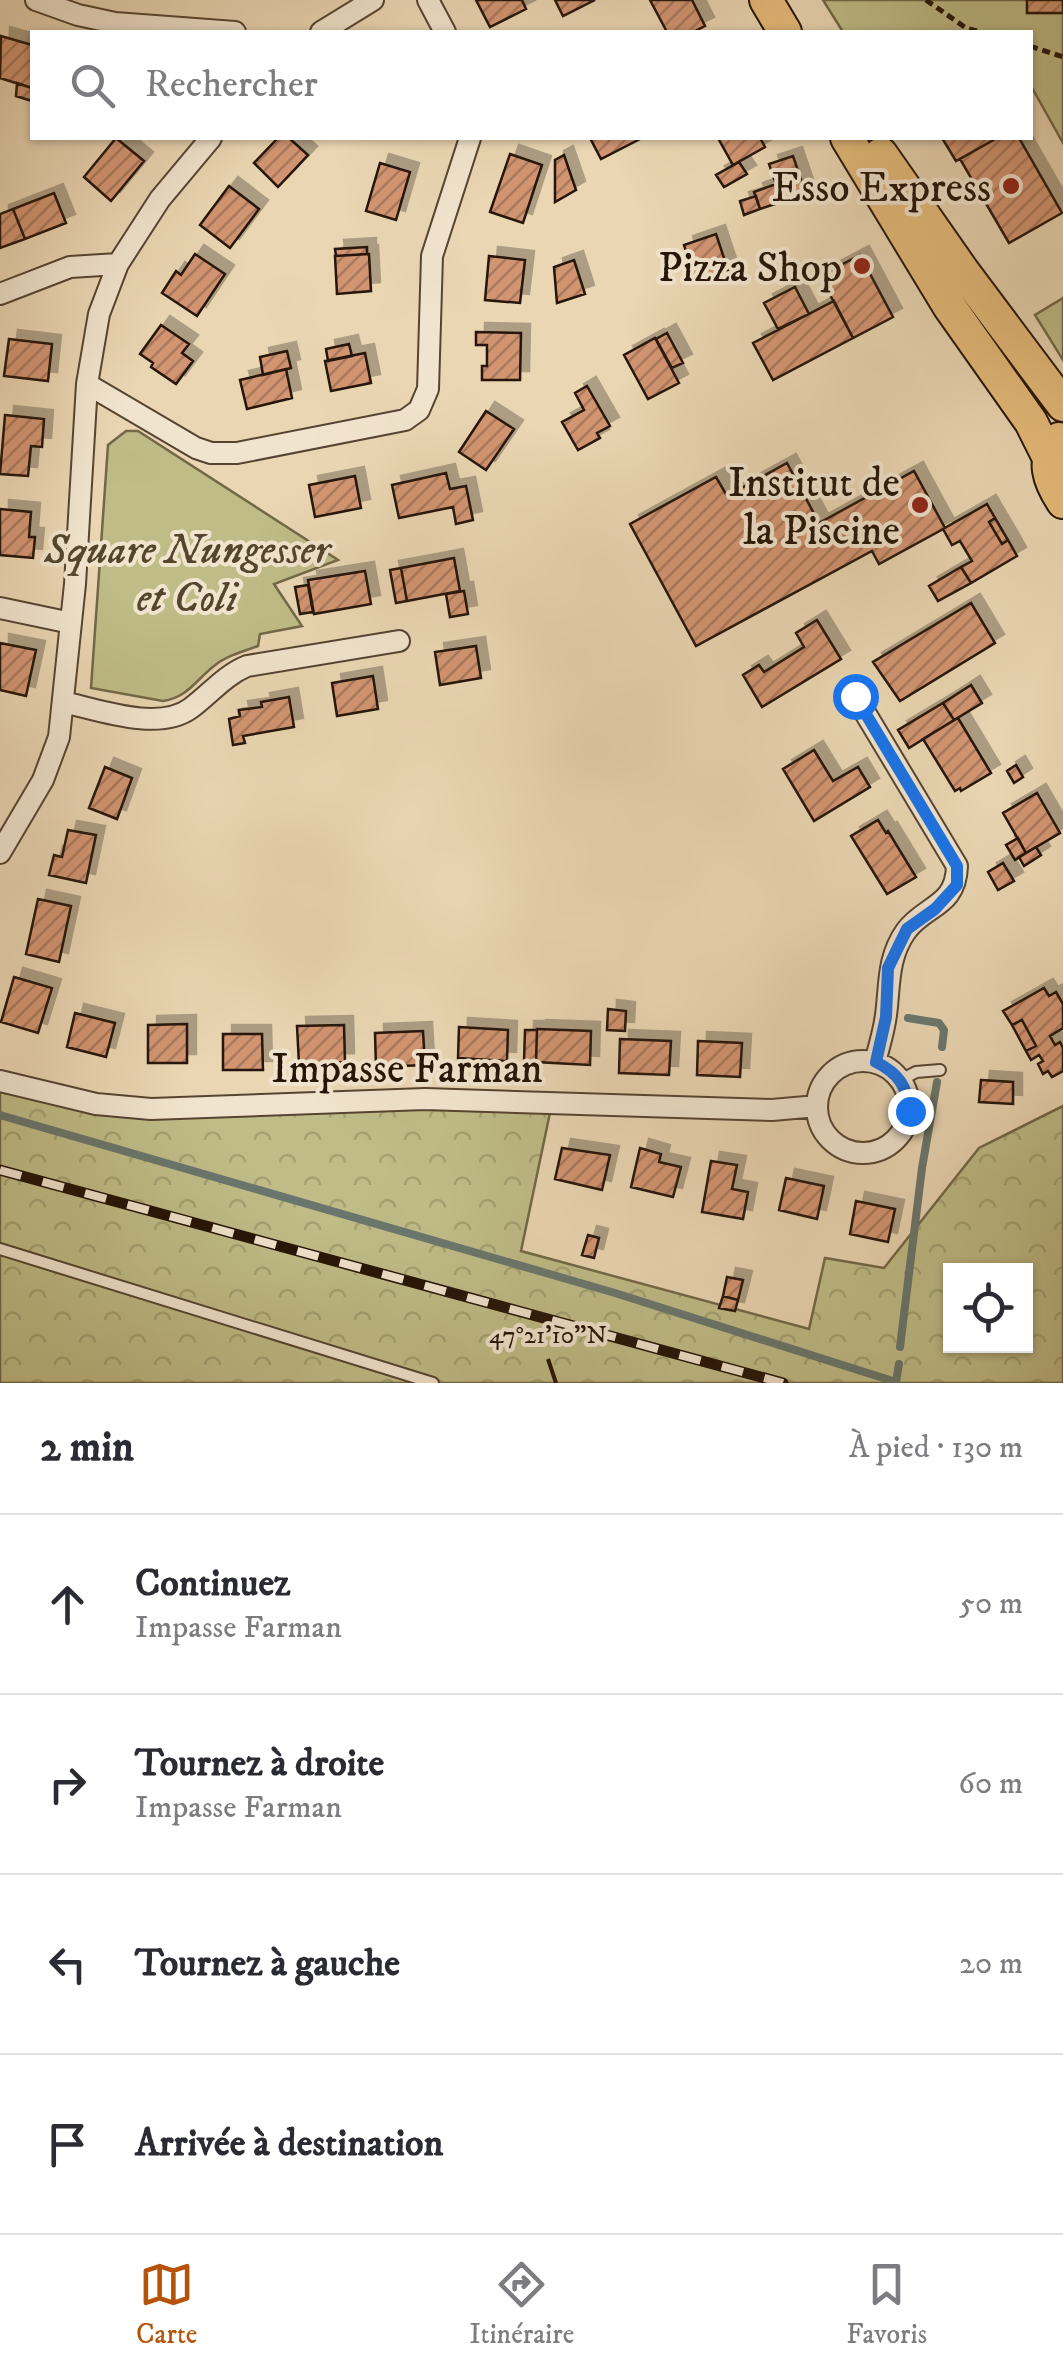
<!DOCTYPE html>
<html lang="fr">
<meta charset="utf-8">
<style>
:root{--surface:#fff;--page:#f7f7f7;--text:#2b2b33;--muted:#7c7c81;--line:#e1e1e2;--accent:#b45309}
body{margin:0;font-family:"IM FELL DW Pica",serif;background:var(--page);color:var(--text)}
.controls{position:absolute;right:30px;bottom:30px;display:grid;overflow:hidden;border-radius:0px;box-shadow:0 2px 8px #0004}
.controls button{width:90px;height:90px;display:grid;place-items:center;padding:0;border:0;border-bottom:2px solid var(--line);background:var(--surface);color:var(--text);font:50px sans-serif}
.stop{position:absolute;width:30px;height:30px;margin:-22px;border:8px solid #1a73e8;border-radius:50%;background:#fff}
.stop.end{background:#1a73e8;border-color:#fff;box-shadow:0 2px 10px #0008}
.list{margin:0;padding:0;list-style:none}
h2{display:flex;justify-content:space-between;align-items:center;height:130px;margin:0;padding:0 40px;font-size:42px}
h2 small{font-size:32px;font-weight:400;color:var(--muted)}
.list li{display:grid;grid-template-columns:65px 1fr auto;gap:30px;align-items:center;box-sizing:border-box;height:180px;padding:0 40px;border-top:2px solid var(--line)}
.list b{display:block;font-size:38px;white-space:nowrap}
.list p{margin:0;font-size:32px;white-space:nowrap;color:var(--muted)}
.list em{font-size:32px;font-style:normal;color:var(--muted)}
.icon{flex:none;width:55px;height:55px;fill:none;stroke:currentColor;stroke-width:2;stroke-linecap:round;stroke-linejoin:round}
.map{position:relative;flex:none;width:1063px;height:1383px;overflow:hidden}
.search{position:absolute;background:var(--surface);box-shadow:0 2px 8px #0004;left:30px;right:30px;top:30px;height:110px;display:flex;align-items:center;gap:25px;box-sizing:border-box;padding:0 35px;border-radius:0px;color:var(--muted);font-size:38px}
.sheet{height:850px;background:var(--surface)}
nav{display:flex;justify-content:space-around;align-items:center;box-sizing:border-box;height:140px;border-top:2px solid var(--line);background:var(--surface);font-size:28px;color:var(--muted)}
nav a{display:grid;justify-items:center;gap:5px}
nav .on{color:var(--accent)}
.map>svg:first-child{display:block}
</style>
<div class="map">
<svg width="1063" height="1383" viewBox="0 0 1063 1383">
<defs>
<pattern id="forest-crowns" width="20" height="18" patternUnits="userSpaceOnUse" patternTransform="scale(2.5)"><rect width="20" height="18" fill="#bfbc87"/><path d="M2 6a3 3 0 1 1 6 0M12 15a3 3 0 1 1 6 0" fill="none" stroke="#a4a173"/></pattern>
<pattern id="building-hatch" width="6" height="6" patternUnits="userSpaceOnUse" patternTransform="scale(2.5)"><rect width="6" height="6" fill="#d29572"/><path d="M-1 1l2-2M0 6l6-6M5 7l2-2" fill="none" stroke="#aa785c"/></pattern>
<filter id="shadow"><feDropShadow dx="9" dy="-9" stdDeviation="0" flood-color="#0004"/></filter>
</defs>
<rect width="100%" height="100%" fill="#ead6b3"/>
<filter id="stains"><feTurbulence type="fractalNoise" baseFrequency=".002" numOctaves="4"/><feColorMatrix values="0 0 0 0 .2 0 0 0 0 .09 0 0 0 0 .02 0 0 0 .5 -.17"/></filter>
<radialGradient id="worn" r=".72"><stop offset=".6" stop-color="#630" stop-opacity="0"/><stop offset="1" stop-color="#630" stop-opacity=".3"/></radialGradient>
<path fill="url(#forest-crowns)" stroke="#726847" stroke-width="2.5" fill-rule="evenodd" d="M0 1082 96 1104 552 1103 521 1251 809 1329 825 1258 884 1268 979 1148 1063 1106V1383H0ZM950 1270H1026V1346H950Z"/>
<path fill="#bfbc87" stroke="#726847" stroke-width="2.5" d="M823 0H1027L1028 13H1063V143L1031 86 1030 32H843Z
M1063 298V360L1035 315Z
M126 431H138L338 560 274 584 302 626 260 634 258 646C244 651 226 656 214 666 195 681 188 697 163 701L91 688 108 445Z"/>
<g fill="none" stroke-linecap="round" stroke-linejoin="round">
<path stroke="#6a766d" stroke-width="8" d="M908 1018 939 1023 944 1030 942 1047
M0 1115 615 1293 896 1382 899 1364
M900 1347 922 1168 937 1082"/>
</g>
<path fill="url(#building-hatch)" stroke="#251407" stroke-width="2.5" filter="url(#shadow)" d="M476 0H522L526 9 490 27Z
M555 0H595L563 16Z
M650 0H692L705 26 693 32H667Z
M1027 0H1063V13H1027Z
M1 36 32 45V88L0 78Z
M17 83 32 88V101L16 96Z
M116 138 144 161 111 201 84 177Z
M278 138H289L308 155 278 187 254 163Z
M590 138H642L601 159Z
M718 138H760L765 147 733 165Z
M942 138H997L956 161Z
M997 138H1019L1062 213 1009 243 960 159Z
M510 154 542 165 523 223 490 212Z
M564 155 576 190 555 202V160Z
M793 156 806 194 760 209 754 192 776 184 769 164Z
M739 162 747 174 724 187 716 175Z
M380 163 410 172 396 220 366 211Z
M229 186 259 209 230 248 200 225Z
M54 193 66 223 25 239 13 209Z
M756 196 760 209 744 215 740 201Z
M13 209 25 239 0 248V214Z
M716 234 728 270 695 280 684 245Z
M367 247V254L336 256 335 249Z
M195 254 225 274 197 316 162 293 176 271 181 275Z
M369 254 371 291 337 294 335 256Z
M860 255 893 317 853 338 820 276Z
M489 256 525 260 520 303 485 300Z
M574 260 585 294 557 303 554 267Z
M795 287 809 314 778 329 764 303Z
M834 301 853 338 773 380 753 343Z
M161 325 189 344 182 353 193 361 176 384 151 367 153 363 140 354Z
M476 332 521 333 520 380H482V366H487V345H476Z
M667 333 683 363 672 368 656 339Z
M655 338 679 383 648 399 624 355Z
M9 339 52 344 48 381 4 376Z
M349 344 352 356 328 361 326 349Z
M287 351 291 368 263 375 260 357Z
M365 353 371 383 331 391 325 361Z
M286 369 292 398 247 409 240 380Z
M587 386 610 426 597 433 600 438 578 450 562 422 584 410 575 393Z
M486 411 514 429 486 470 459 452Z
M5 415 44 419 42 447 31 446 28 476 0 474Z
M787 463 819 523 914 471 945 528 879 564 872 551 696 646 630 524 716 477 727 496Z
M446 473 450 489 466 486 473 520 456 524 453 507 399 518 392 485Z
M355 476 361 508 315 517 309 485Z
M987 504 995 518 989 522 1002 544 1008 540 1017 556 971 583 961 567 972 561 960 541 952 545 943 529Z
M0 509 31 512 29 537H35L33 558 0 555Z
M995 518 1008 540 1002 544 989 522Z
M454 558 460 591 407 601 401 568Z
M961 567 971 583 938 601 929 586Z
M401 568 407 601 396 603 390 570Z
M365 571 371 604 314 614 308 580Z
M308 585 313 612 300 614 295 587Z
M464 591 468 614 450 617 446 594Z
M971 603 995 643 900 701 873 662Z
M817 620 841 659 762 707 743 675 759 665 764 672 804 647 796 633Z
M0 643 36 650 26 696 0 690Z
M476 646 481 678 440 685 435 652Z
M373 676 378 709 337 716 332 683Z
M971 685 982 703 954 720 943 703Z
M289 697 294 727 243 736 245 743 233 745 229 719 240 716 239 710 262 707 261 702Z
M943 703 954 720 909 748 898 730Z
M958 718 991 773 961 791 960 788 955 791 923 739Z
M814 750 833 781 858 767 870 787 814 821 783 769Z
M1016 765 1023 777 1014 783 1007 771Z
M105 767 132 778 117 819 89 808Z
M1037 793 1060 833 1026 853 1003 813Z
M878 820 886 833 888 831 916 877 887 894 851 836Z
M68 830 96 835 86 883 49 875 54 855 62 857Z
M1018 838 1026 853 1015 860 1006 845Z
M1036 847 1041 855 1024 866 1019 857Z
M1003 863 1014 881 998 890 988 872Z
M38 899 71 906 59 962 26 954Z
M14 977 52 988 38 1033 1 1022Z
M1044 988 1049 996 1056 992 1063 1004V1028L1050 1036 1055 1045 1060 1042 1063 1048V1071L1052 1077 1048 1071 1043 1074 1038 1064 1043 1061 1039 1055 1031 1060 1026 1051 1036 1046 1022 1020 1012 1025 1003 1011Z
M608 1009 626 1011 625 1031 607 1030Z
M75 1013 115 1023 106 1057 67 1047Z
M1022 1020 1036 1046 1026 1051 1012 1025Z
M187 1024V1063H148V1025Z
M344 1025 345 1062 299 1064 297 1026Z
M459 1027 508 1030 507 1061 458 1058Z
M537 1029 591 1031 590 1065 536 1062Z
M525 1030H537L536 1062H524Z
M423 1031 425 1065 376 1067 375 1033Z
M223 1034H262L263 1070H223Z
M620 1039 671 1041 669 1075 619 1073Z
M698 1041 742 1043 740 1077 697 1075Z
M981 1080 1013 1082V1104L979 1102Z
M562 1148 610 1155 602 1190 555 1179Z
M640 1148 661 1154 659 1162 681 1167 673 1197 631 1187Z
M711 1161 737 1165 732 1189 748 1192 743 1219 702 1212Z
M786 1178 824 1186 817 1219 779 1210Z
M856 1201 895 1209 888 1242 850 1234Z
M588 1235 599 1238 594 1258 582 1255Z
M727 1277 743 1280 738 1300 723 1296Z
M723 1296 738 1300 735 1311 719 1308Z"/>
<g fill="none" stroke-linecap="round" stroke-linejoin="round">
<defs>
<path id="service" d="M901 1080 916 1072 940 1070
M0 1249 433 1383"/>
<path id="minor" d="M36 0 78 15 115 23 235 32
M428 0 445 32
M321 32 373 0
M0 294 70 267 118 264
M87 384 196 448 211 453H237L405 420 419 410 428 389 432 256 470 138
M0 608 71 623
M855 696 957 866C956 907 925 905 906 931 887 958 890 985 886 1015 884 1031 879 1047 875 1062
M63 702C99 710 159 732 191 708 210 694 225 675 247 666L399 641
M0 853 43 780 59 737 75 584 87 384 99 314 118 264 160 199 211 138
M817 1107a46 46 0 1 1 92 0a46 46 0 1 1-92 0Z
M0 1081 96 1104 151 1109 425 1099 772 1110 817 1106"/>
<path id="primary" d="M766 0 785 32
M847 138 949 306 1031 422 1048 456
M881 154 962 270 1063 405
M1059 439C1041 460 1049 481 1063 502"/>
</defs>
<use href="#service" stroke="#564432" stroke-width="14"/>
<use href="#minor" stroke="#564432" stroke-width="24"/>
<use href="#primary" stroke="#251407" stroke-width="36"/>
<path stroke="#251407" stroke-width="5" stroke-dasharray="8 5" stroke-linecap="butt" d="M926 0 966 28 981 32
M1030 46 1063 57"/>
<use href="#service" stroke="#f1e4ce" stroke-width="10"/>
<use href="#minor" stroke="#f1e4ce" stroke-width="20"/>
<use href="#primary" stroke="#e5bb7a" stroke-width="32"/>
<defs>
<path id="rail" d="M0 1170 783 1383"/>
</defs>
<use href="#rail" stroke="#251407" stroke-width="11"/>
<use href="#rail" stroke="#f1e4ce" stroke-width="8" stroke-dasharray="22" stroke-linecap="butt"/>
</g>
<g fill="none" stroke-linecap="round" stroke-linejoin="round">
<path stroke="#1a73e8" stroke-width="12" d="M855 696 957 866V885L935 909 907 929 888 968 886 1017 876 1062C898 1073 907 1086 910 1111"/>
</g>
<path fill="none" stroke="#251407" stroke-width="4" d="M548 1359 556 1383"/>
<g fill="#8f2418" stroke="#f1e4ce" stroke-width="4">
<circle cx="1011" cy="186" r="10"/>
<circle cx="862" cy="266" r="10"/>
<circle cx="920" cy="505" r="10"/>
</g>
<g text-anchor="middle" stroke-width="8" stroke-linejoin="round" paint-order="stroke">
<g font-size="42" fill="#251407" stroke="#f1e4ce" text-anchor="end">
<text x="991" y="201">Esso Express</text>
<text x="842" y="281">Pizza Shop</text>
<text x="900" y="496">Institut de<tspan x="900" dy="48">la Piscine</tspan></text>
</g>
<g font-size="42" font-style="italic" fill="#53462d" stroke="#f1e4ce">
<text x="187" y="563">Square Nungesser<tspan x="187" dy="48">et Coli</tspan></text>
</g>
<g font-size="42" fill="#251407" stroke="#f1e4ce">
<text x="407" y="1082">Impasse Farman</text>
</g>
</g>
<g font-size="25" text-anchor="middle" fill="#251407" stroke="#f1e4ce" stroke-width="8" stroke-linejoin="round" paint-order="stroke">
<text x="548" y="1343">47°21'10"N</text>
</g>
<rect width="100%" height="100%" filter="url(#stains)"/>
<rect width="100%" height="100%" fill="url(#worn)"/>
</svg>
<div class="controls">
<button><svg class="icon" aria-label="locate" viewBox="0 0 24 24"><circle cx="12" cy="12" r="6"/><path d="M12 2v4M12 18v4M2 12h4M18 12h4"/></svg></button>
</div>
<div class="stop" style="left:855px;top:696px"></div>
<div class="stop end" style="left:910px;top:1111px"></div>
<div class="search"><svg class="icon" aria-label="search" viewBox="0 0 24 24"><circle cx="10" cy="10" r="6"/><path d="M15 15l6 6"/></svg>Rechercher</div>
</div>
<section class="sheet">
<h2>2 min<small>À pied · 130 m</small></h2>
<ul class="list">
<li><svg class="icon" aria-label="ahead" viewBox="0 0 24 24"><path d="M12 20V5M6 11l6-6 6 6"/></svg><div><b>Continuez</b><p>Impasse Farman</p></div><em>50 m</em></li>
<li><svg class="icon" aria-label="right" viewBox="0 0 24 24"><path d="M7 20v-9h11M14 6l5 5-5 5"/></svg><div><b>Tournez à droite</b><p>Impasse Farman</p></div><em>60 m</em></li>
<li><svg class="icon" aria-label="left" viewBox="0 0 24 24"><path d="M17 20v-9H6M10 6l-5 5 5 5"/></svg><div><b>Tournez à gauche</b></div><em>20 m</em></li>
<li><svg class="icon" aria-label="arrive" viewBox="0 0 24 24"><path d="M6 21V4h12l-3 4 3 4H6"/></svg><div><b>Arrivée à destination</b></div></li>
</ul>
</section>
<nav>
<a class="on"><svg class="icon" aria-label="map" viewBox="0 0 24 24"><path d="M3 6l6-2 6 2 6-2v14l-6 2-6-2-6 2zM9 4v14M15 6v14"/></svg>Carte</a>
<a><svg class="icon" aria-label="directions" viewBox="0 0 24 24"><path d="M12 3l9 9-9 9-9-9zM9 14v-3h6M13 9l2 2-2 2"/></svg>Itinéraire</a>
<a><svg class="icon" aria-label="saved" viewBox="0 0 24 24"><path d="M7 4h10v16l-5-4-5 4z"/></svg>Favoris</a>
</nav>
